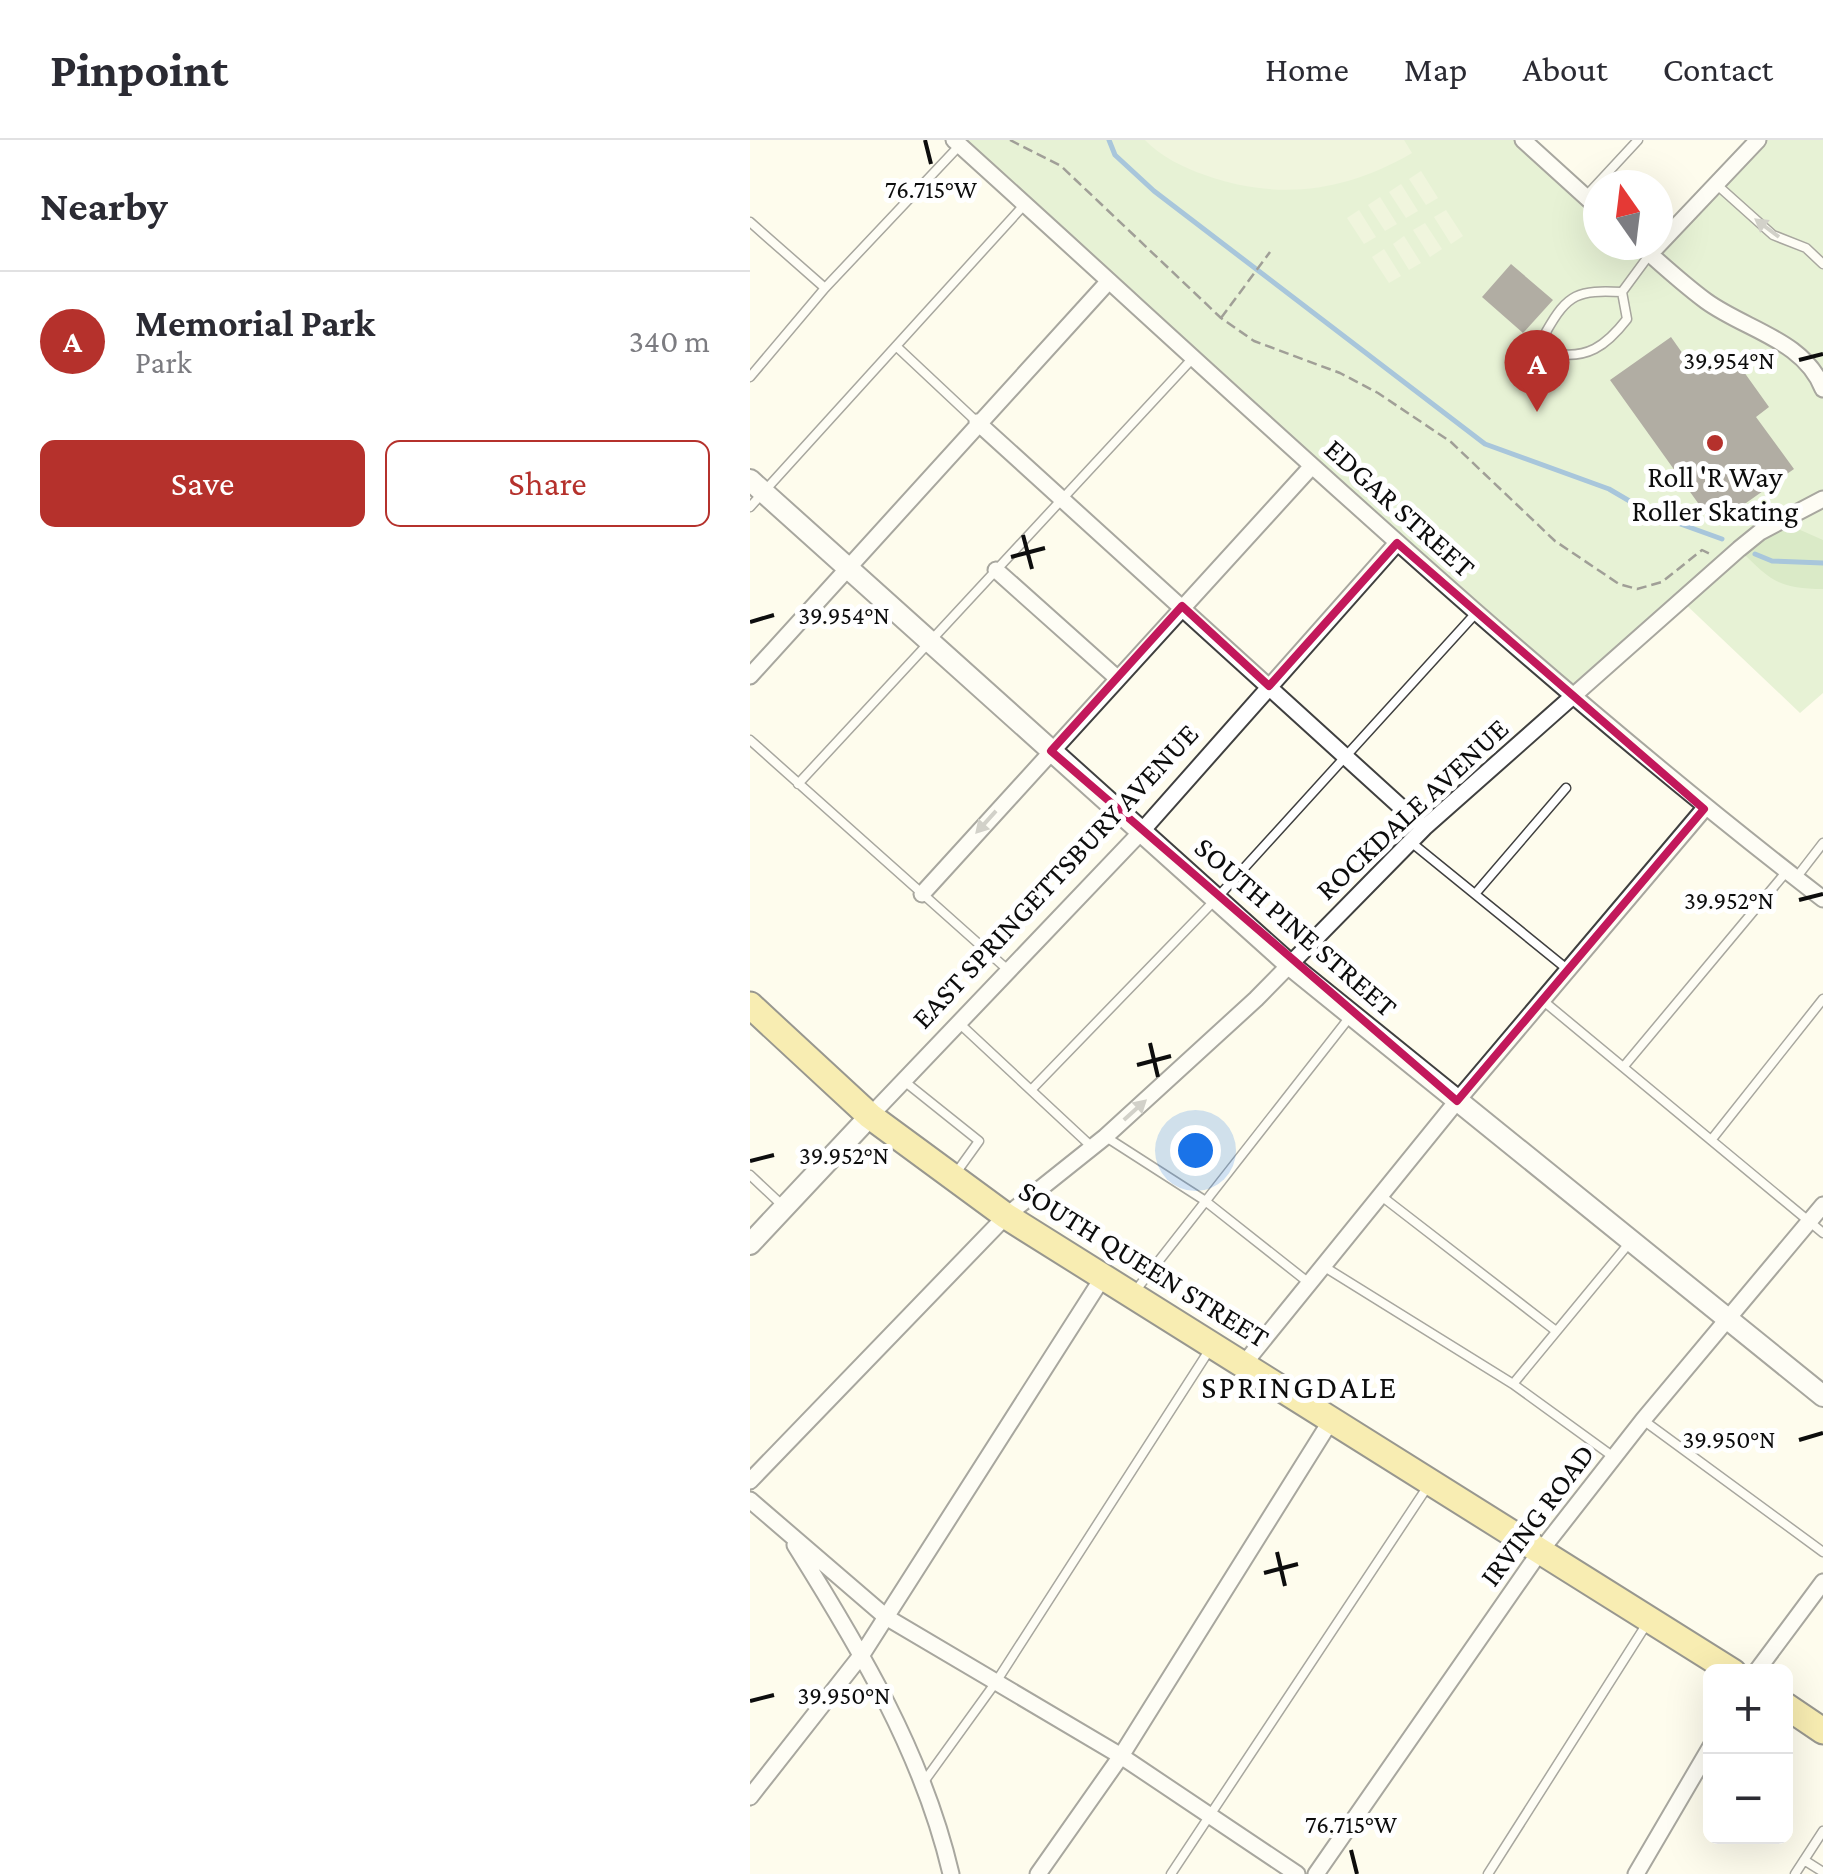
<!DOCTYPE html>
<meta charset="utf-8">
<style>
:root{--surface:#fff;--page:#f2f2f3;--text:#2b2b33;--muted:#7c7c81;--line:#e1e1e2;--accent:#b5312c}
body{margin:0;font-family:"Crimson Pro",serif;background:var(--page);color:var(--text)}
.controls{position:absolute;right:30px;bottom:30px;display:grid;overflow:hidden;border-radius:15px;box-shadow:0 10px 40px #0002}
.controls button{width:90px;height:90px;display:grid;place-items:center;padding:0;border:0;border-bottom:2px solid var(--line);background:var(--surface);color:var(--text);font:50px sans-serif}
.compass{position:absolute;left:833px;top:30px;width:90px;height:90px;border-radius:50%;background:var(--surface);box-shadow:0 10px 40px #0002;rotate:346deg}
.you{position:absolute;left:445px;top:1010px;width:35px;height:35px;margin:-25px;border:8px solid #fff;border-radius:50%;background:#1a73e8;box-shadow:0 0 0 15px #1a73e833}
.badge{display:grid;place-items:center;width:65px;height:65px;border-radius:50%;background:var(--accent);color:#fff;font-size:32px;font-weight:700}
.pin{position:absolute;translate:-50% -82px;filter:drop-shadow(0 2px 5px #0008)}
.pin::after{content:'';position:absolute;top:52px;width:35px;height:30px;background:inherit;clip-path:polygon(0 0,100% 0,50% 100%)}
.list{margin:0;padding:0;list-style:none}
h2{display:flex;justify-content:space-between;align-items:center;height:130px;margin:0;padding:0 40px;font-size:42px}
h2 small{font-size:32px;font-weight:400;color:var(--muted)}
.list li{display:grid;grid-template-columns:65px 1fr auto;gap:30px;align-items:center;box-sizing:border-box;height:140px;padding:0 40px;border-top:2px solid var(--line)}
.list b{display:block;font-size:38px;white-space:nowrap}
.list p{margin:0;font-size:32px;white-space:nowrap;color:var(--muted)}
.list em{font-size:32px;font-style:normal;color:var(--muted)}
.actions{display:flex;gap:20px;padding:30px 40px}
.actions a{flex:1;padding:22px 0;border:2px solid var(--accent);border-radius:15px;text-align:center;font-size:35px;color:var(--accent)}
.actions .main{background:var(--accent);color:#fff}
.map{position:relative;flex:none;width:1073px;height:1734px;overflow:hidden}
header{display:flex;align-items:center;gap:60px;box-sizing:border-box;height:140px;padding:0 50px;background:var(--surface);border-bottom:2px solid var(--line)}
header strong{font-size:48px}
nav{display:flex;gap:55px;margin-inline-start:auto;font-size:35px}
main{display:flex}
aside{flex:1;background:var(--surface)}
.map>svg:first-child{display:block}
</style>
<header>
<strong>Pinpoint</strong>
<nav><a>Home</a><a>Map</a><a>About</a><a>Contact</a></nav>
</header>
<main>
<aside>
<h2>Nearby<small></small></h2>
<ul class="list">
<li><span class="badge">A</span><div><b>Memorial Park</b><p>Park</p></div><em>340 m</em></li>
</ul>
<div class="actions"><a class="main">Save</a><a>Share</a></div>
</aside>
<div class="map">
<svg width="1073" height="1734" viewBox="0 0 1073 1734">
<rect width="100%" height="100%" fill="#fefced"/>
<path fill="#cde6b9" d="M204 0H773L848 68V105H890L900 114 1008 0H1073V553L1050 573 930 459 822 558Z"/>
<path fill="#afd699" d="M1030 381 1073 400V449C1028 449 1020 440 989 409Z"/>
<path fill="#dfeeca" d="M395 0H654L662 13C595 52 528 61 455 35 434 28 410 16 395 0Z
M671 31 688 58 676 65 659 39Z
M651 44 668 71 656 78 639 52Z
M630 57 647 84 635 91 618 65Z
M609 70 626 97 614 104 597 78Z
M696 70 713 96 701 104 684 77Z
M675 83 692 109 680 117 663 90Z
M654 96 671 123 659 130 643 104Z
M634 109 651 136 639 143 622 117Z"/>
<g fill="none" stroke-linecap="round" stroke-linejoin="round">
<path stroke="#4085c6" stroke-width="5" d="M359 0 365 15 404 51 735 304 859 349 900 373 972 399
M1005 414 1022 421 1073 423"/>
</g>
<path fill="#554f4a" d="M761 124 803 160 773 193 732 157Z
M921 197 947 234 979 211 1019 267 1006 277 1044 329 972 380 966 371 958 377 860 240Z"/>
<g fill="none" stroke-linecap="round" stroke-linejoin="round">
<defs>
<path id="service" d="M966 44 1023 95 1056 108 1073 124
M837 55 888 0
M0 82 75 148
M872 152C828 150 818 153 796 192L802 213C837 220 856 206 877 179L872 152 900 114
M146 206 227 282
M0 237 75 148 210 5
M0 367 275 64
M0 600 258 830
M48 644 442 219
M662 703 817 829
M1046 738 1073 703
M725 754 816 648
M791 859 1073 1093
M210 884 342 1007
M875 925 1037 731
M154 941 229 1001 206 1033
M283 948 466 759 726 473
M356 997 454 1060 559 1143
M962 999 1073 859
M0 1035 33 1066
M630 1055 806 1191
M573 1126 763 1244 865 1318
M386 1150 599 878
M763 1244 881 1101
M893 1280 1073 1412
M173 1643 246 1542 460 1209
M1054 1720 1073 1732
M421 1734 678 1346
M738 1734 896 1485
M1045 1734 1073 1691"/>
<path id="minor" d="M204 0C490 258 768 524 1073 759
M773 0 848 68
M890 105C911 124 933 144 956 161 996 190 1054 200 1073 249
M900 114 1008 0
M227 282 674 688
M246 430 367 538
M0 536 358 142
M172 754 562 326
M120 976 391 692 647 403
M493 1225 707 961 954 669
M0 1341 256 1076 355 997 506 859 674 688 989 409 1010 392 1073 359
M0 1360 136 1477 371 1616 547 1734
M45 1405C110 1509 173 1614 201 1734
M1006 1532 1073 1442
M0 1657 113 1513 353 1137
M288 1734 371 1616 580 1282
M566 1734 789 1413 893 1280 1073 1065
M886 1734 961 1606"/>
<path id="tertiary" d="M0 340 540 825 1073 1256
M0 1104 120 976"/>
<path id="primary" d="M0 865 120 976 256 1076 983 1532
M1036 1566 1073 1591"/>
</defs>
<use href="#service" stroke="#404040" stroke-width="11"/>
<use href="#minor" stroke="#404040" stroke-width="19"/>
<use href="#tertiary" stroke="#404040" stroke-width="24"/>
<use href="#primary" stroke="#1e1e1e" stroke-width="29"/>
<path stroke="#2f2f2f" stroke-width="2.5" stroke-dasharray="10 5" stroke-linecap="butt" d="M260 0 311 26 471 178 504 201 590 233 628 253 701 302 805 401 869 444 887 449 912 442 952 410 960 414
M471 178 520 112"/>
<use href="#service" stroke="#fff" stroke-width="8"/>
<use href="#minor" stroke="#fff" stroke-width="15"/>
<use href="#tertiary" stroke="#fff" stroke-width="20"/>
<use href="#primary" stroke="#f1dc6a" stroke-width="25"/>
</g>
<defs><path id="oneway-solid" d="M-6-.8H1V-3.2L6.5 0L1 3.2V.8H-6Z" transform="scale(2.5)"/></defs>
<g fill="#9e9e9e">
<use href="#oneway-solid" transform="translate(1017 88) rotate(-143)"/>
<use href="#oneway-solid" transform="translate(236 682) rotate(132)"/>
<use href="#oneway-solid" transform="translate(385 970) rotate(-42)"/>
</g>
<path d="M0 0H1073V1734H0ZM647 403 954 669 707 961 301 611 432 466 519 546Z" fill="#fefced" fill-opacity=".55" fill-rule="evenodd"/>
<path fill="none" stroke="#c2185b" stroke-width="8" stroke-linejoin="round" d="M647 403 954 669 707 961 301 611 432 466 519 546Z"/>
<path fill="none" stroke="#0d0d0d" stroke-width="4" d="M175 0 181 24M1049 220 1073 214M273 395 282 429M261 417 295 408M0 482 24 475M1049 760 1073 754M400 903 408 937M387 925 421 916M0 1021 24 1015M1049 1300 1073 1293M527 1412 535 1446M514 1433 548 1424M0 1561 24 1555M601 1710 607 1734"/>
<circle fill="#b5312c" stroke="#fff" stroke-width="4" cx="965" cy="303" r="10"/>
<g text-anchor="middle" stroke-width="10" stroke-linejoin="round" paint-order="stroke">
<g font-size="30" fill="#0d0d0d" stroke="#fff">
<text x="965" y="347">Roll 'R Way<tspan x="965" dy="34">Roller Skating</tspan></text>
</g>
<g font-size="30" fill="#0d0d0d" stroke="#fff">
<text transform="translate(650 368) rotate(42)" y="10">EDGAR STREET</text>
<text transform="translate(662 669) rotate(-43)" y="10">ROCKDALE AVENUE</text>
<text transform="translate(305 736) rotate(-47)" y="10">EAST SPRINGETTSBURY AVENUE</text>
<text transform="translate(546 787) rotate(41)" y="10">SOUTH PINE STREET</text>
<text transform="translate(394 1124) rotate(32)" y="10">SOUTH QUEEN STREET</text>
<text transform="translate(787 1375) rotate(-53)" y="10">IRVING ROAD</text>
</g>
<g font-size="32" letter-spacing="2.5" fill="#0d0d0d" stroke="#fff">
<text x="550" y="1258">SPRINGDALE</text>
</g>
</g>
<g font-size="25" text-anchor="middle" fill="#0d0d0d" stroke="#fff" stroke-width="10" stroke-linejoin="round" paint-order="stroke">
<text x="181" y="58">76.715°W</text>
<text x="979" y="229">39.954°N</text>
<text x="94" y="484">39.954°N</text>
<text x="979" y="769">39.952°N</text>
<text x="94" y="1024">39.952°N</text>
<text x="979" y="1308">39.950°N</text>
<text x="94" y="1564">39.950°N</text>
<text x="601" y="1693">76.715°W</text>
</g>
</svg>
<div class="controls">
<button>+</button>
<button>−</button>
</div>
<svg class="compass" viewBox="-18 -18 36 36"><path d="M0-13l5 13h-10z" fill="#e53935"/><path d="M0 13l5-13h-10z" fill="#7c7c81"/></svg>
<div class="you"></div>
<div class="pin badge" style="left:787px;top:272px">A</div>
</div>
</main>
